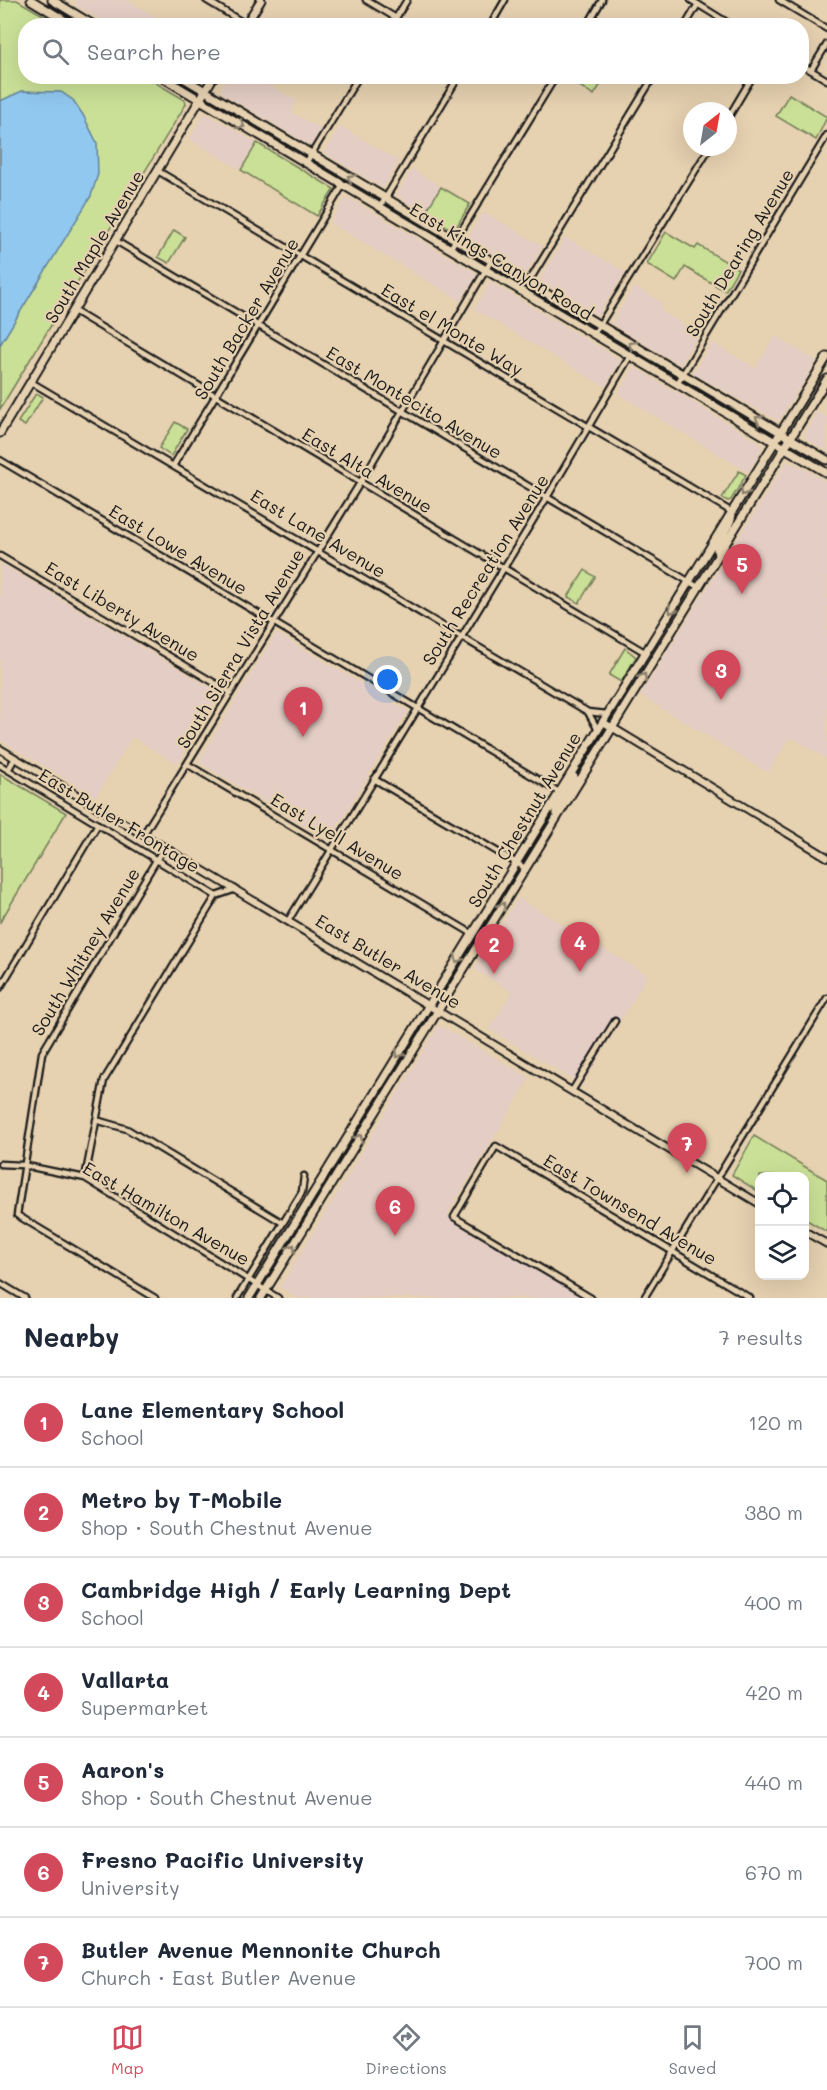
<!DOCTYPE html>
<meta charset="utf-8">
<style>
:root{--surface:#fff;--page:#f2f2f3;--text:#1f2937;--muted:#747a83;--line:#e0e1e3;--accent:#d1495b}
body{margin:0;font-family:Mali,sans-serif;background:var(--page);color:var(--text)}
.controls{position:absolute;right:18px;bottom:18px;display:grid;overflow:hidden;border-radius:12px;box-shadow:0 6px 24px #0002}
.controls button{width:54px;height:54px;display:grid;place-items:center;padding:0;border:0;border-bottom:2px solid var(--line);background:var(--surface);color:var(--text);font:30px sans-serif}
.compass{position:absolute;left:683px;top:102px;width:54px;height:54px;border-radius:50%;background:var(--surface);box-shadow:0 6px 24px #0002;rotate:31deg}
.you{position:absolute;left:388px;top:680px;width:21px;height:21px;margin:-15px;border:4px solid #fff;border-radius:50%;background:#1a73e8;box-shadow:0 0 0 9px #1a73e833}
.badge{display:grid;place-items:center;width:39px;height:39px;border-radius:50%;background:var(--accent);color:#fff;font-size:20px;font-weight:700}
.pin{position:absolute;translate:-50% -50px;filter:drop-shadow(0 2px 3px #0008)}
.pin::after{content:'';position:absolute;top:32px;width:21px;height:18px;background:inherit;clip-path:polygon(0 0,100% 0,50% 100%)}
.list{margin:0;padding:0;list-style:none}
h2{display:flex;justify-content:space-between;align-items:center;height:78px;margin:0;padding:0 24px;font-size:26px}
h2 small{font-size:20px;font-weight:400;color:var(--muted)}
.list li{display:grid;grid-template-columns:39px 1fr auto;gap:18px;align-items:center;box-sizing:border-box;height:90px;padding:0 24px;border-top:2px solid var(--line)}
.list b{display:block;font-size:22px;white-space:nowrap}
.list p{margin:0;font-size:20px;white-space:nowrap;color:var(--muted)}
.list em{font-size:20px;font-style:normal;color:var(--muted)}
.icon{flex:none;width:33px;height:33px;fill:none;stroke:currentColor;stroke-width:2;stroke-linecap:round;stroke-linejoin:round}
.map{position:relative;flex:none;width:827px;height:1298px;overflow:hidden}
.search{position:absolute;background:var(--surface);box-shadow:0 6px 24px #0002;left:18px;right:18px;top:18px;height:66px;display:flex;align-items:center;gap:15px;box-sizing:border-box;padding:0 21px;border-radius:24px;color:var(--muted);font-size:22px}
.sheet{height:708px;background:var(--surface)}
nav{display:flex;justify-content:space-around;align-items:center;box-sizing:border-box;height:84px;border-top:2px solid var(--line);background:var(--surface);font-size:16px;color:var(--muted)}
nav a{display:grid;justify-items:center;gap:3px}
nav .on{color:var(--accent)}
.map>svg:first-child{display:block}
</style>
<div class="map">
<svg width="827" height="1298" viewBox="0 0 827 1298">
<rect width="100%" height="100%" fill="#e6d1b0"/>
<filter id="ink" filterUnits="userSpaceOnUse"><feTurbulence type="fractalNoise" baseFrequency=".0167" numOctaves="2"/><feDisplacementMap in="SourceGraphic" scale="12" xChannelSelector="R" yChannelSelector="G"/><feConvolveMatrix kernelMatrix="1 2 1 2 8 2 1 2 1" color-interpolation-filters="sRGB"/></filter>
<g filter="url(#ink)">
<path fill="#e4cdc4" d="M76 0H127L170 25H109L75 5Z
M227 76 255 77 297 101 291 112 321 129 311 146 220 92Z
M205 113 257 143 241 170 189 139Z
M340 126 399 161 383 188 324 153Z
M412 169 441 187 425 213 396 196Z
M351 199 477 274 461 301 330 223 344 200Z
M483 212 543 246 526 274 467 239Z
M566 237 625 272 599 314 596 315 541 282 540 279Z
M490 282 621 360 605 387 474 309Z
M634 286 663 303 660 310 699 334 680 365 611 324Z
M775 336 817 361 778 421 693 373 712 342 755 368Z
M634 367 761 443 762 449 748 472 618 394Z
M817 411 827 417V452L808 440 805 435Z
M786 462 796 464 827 482V759L790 737 768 773 640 695Z
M0 563 220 693 178 764 132 737 96 797 0 740Z
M276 633 408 711 329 840 198 762Z
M518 898 648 975 582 1085 489 1029 512 992 474 969Z
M439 1025 530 1078 447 1215 584 1298H297L280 1287Z"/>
<path fill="#cae096" stroke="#737e59" stroke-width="1.5" d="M0 0H17L60 25 26 26V76L146 77 185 100 186 104 0 409Z
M565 77H588L601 84 594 95Z
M789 94 827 117 816 140 776 116Z
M257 143 334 189 317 216 241 170Z
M441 187 470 204 454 231 425 213Z
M174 230 185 237 169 263 158 257Z
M666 232 695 249 698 245 738 269 725 291 685 267 676 282 647 264Z
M38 394 43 397 25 426 18 422 35 395Z
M175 422 187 429 171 456 159 448Z
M739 471 746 475 731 500 728 501 722 498Z
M585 570 595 577 579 603 568 597Z
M625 648 636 657 621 682 609 675Z
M0 774 66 813 0 922Z
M754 1136 827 1180V1232L805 1219 804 1176H760L759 1192 732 1175Z"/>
<path fill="#91c8f0" stroke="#62839b" stroke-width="1.5" d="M22 91 61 92 73 100 83 115 97 143 98 174 91 196 0 345V101Z"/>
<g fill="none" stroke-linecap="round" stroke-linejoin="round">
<defs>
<path id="minor" d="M206 0 247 25
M366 0 396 18
M691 0 733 26
M779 0 827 29
M391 26 407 0
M490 26 505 0
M587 26 602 0
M685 26 698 4
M802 65 827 80
M811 70 827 44
M728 118 753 76
M306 163 359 76
M158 171 732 512
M380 207 459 76
M116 241 698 587
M450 249 556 76
M528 283 654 76
M74 311 646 653
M594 334 710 147
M31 382 588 712 607 714
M677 384 827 135
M0 460 559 792
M173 466 343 185
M0 556 230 692
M588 712 598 730
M187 764 473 934
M0 765 216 896
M8 770 15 758
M374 779 525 868
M143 835 360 483 491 261
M216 896 236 889
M288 921 546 499 630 356
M0 988 98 824
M572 1091 615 1021
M96 1120 127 1129 283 1223
M0 1164 22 1165 85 1178 278 1298
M85 1178 104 1080 216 896
M0 1283 25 1298
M155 1298 17 1215 42 1053 164 847
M237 1298 302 1192 304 1176
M591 1298 454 1217 496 1146 750 1298
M644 1298 827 998"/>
<path id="tertiary" d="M603 722 827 857
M0 749 760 1204
M804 1231 827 1244"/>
<path id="secondary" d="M31 0 74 26
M52 0 95 26
M245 26 261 0
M160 76 827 473
M180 76 827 460
M0 433 214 76
M718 555C713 541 731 529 732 514
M557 816 555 808 574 777
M249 1298 827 357
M261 1298 827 379"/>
</defs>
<use href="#minor" stroke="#1c1c1c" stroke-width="9"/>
<use href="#tertiary" stroke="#1c1c1c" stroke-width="10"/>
<use href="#secondary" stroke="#1c1c1c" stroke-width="11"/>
<use href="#minor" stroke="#e6d1b0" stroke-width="4.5"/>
<use href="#tertiary" stroke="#e6d1b0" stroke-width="6"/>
<use href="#secondary" stroke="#e6d1b0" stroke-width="7"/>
</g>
<defs><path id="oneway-chevron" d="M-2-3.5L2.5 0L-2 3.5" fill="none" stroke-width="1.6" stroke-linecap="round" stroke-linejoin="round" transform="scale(1.5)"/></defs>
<g stroke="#8b806d">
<use href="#oneway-chevron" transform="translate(241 125) rotate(30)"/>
<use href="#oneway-chevron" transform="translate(351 178) rotate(-149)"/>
<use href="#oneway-chevron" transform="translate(632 345) rotate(-150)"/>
<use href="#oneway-chevron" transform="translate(759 419) rotate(-149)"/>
<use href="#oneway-chevron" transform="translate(744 492) rotate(121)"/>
<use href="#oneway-chevron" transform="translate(672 610) rotate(121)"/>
<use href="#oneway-chevron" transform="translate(643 677) rotate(-59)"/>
<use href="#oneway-chevron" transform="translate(502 906) rotate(-58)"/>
<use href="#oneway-chevron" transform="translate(458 959) rotate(121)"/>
<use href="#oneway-chevron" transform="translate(399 1054) rotate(123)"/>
<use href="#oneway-chevron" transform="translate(359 1138) rotate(-59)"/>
<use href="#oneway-chevron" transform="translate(292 1248) rotate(-59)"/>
</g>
</g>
<g text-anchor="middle" stroke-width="4.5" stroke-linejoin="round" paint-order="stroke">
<g font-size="18" fill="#1c1c1c" stroke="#e6d1b0">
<text transform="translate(95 247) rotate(-59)" y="6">South Maple Avenue</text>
<text transform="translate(740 253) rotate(-59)" y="6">South Dearing Avenue</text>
<text transform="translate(501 262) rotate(31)" y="6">East Kings Canyon Road</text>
<text transform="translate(247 319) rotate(-59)" y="6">South Backer Avenue</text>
<text transform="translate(452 330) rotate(31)" y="6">East el Monte Way</text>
<text transform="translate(414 403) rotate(31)" y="6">East Montecito Avenue</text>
<text transform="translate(367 471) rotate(31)" y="6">East Alta Avenue</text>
<text transform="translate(318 534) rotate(31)" y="6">East Lane Avenue</text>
<text transform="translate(178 550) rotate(31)" y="6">East Lowe Avenue</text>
<text transform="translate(486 570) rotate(-58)" y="6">South Recreation Avenue</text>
<text transform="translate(122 612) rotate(31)" y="6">East Liberty Avenue</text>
<text transform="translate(241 649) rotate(-59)" y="6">South Sierra Vista Avenue</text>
<text transform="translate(525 820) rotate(-59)" y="6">South Chestnut Avenue</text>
<text transform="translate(119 821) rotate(31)" y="6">East Butler Frontage</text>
<text transform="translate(337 837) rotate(31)" y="6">East Lyell Avenue</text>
<text transform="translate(86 952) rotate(-59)" y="6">South Whitney Avenue</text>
<text transform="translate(388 962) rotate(31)" y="6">East Butler Avenue</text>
<text transform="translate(630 1210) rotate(31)" y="6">East Townsend Avenue</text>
<text transform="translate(166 1214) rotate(30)" y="6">East Hamilton Avenue</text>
</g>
</g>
</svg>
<div class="controls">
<button><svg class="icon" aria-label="locate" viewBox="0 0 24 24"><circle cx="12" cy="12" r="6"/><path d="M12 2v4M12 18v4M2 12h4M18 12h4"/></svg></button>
<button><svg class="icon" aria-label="layers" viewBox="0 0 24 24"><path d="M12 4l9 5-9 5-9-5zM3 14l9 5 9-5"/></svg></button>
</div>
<svg class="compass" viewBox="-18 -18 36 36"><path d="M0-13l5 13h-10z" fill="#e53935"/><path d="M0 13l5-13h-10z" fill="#747a83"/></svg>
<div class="you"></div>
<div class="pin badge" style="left:303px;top:737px">1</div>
<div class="pin badge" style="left:494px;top:974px">2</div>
<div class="pin badge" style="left:721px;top:700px">3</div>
<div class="pin badge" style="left:580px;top:972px">4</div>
<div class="pin badge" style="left:742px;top:594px">5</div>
<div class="pin badge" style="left:395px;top:1236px">6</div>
<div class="pin badge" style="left:687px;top:1173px">7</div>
<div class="search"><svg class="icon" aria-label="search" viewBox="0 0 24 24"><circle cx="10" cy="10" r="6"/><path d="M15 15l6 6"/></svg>Search here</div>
</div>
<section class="sheet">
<h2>Nearby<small>7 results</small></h2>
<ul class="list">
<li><span class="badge">1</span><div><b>Lane Elementary School</b><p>School</p></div><em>120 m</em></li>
<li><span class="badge">2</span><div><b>Metro by T-Mobile</b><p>Shop · South Chestnut Avenue</p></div><em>380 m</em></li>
<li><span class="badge">3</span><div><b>Cambridge High / Early Learning Dept</b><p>School</p></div><em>400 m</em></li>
<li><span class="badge">4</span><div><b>Vallarta</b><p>Supermarket</p></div><em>420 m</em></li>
<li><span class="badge">5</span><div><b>Aaron's</b><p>Shop · South Chestnut Avenue</p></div><em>440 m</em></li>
<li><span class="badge">6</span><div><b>Fresno Pacific University</b><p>University</p></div><em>670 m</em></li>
<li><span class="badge">7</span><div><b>Butler Avenue Mennonite Church</b><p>Church · East Butler Avenue</p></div><em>700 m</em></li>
</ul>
</section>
<nav>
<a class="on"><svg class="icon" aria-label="map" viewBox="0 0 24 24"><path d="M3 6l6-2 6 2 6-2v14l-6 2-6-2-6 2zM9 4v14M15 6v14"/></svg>Map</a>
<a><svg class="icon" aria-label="directions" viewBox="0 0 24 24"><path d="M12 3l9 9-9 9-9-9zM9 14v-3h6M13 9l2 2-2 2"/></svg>Directions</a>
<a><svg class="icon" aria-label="saved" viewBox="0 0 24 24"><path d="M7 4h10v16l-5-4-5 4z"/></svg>Saved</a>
</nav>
